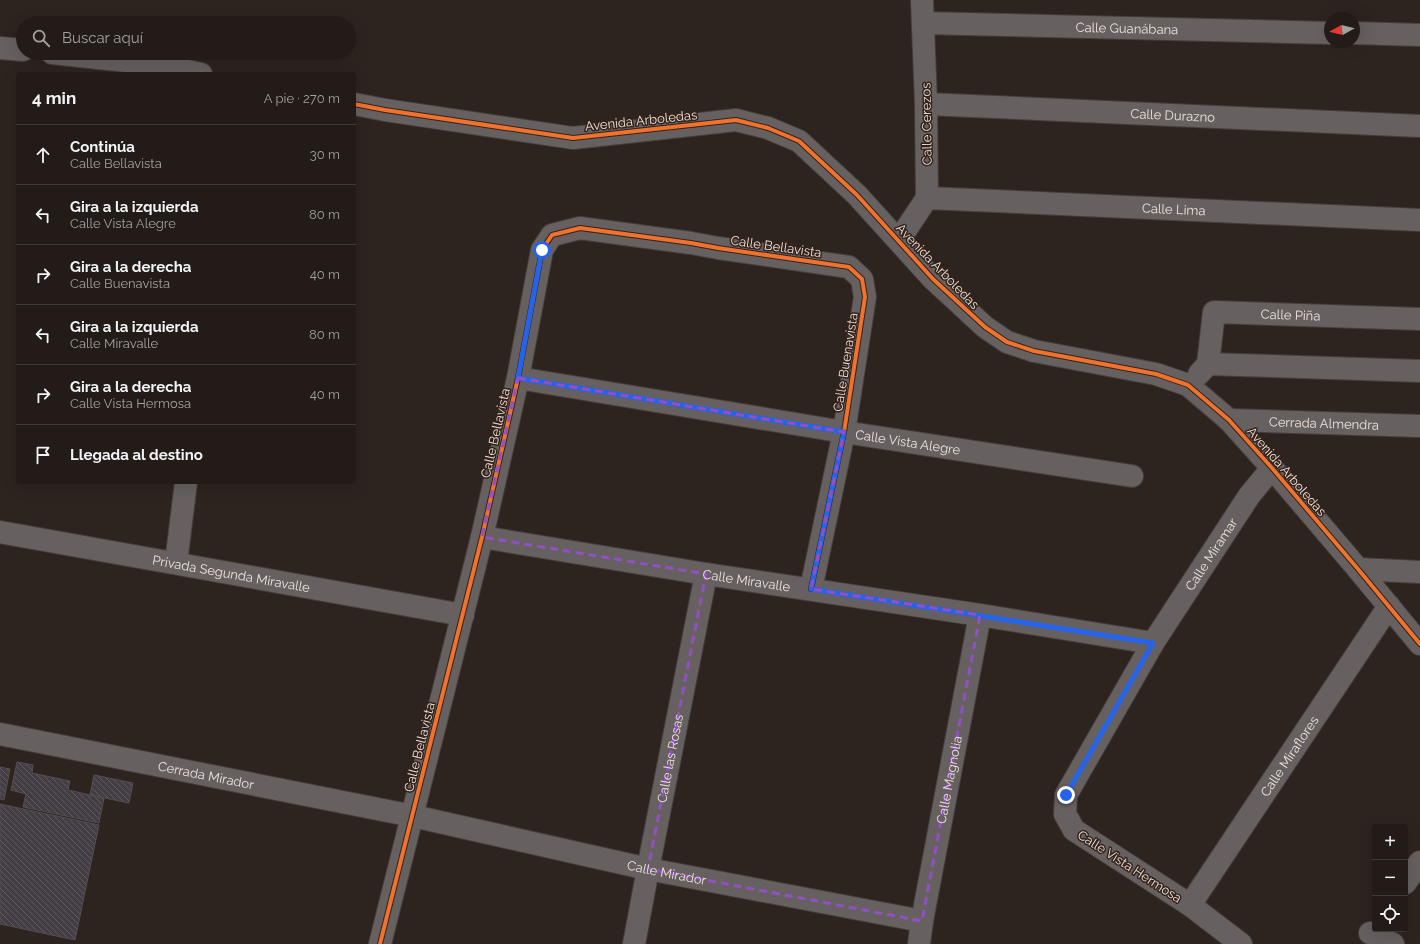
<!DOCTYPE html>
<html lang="es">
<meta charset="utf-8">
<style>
:root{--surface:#221b17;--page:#2a2420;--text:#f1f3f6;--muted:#a2a1a1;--line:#3f3936}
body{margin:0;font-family:Raleway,sans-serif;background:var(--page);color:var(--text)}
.controls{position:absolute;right:12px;bottom:12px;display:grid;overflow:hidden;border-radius:4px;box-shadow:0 4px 16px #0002}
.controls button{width:36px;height:36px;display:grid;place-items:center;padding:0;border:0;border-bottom:1px solid var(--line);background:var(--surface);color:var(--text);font:20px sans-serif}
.compass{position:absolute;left:1324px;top:12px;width:36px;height:36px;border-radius:50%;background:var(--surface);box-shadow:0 4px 16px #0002;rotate:262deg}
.stop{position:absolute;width:12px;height:12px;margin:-9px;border:3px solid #2563eb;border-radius:50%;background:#fff}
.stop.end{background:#2563eb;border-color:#fff;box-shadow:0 1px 4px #0008}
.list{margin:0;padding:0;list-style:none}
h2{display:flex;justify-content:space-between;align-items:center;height:52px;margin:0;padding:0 16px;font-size:17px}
h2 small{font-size:13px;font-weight:400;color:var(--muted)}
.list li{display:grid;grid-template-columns:26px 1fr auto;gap:12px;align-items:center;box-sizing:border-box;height:60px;padding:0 16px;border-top:1px solid var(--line)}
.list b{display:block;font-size:15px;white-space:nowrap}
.list p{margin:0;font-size:13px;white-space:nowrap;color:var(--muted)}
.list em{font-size:13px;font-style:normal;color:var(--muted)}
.icon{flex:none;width:22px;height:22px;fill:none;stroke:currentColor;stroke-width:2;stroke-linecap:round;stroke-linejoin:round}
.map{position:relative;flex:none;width:1420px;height:944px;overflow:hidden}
.search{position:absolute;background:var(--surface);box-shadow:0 4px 16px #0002;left:16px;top:16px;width:340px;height:44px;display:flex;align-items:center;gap:10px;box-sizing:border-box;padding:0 14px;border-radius:22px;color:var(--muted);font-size:15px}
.panel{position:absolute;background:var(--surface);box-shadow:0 4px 16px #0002;left:16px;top:72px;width:340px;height:412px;border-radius:4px}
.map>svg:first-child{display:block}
</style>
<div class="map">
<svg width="1420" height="944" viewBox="0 0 1420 944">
<defs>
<pattern id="building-back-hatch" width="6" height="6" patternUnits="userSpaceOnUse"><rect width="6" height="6" fill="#433d44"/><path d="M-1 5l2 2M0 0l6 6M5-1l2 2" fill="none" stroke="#5e595e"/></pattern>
</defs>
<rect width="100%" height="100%" fill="#2d241f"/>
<path fill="url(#building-back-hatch)" stroke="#534e50" d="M17 762 33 765 32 773 70 781 68 790 104 798 99 823 23 807 26 794 11 790Z
M0 767 10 769 4 800 0 799Z
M94 775 133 783 129 803 90 795Z
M0 804 99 825 75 940 0 924Z"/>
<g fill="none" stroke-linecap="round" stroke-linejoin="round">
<defs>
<g id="minor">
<path id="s1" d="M923 23 1330 33"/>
<path d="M1354 33 1420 35"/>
<path d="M0 48 23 50"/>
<path d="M52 53 155 64 201 74"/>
<path d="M354 104 385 110 573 138 736 120 768 128 799 141 857 195 933 279 985 327 1007 342 1034 351 1156 374 1188 385 1229 420 1272 468 1358 569 1420 644"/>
<path id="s2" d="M926 104 1420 126"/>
<path id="s3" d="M927 198 1420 220"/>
<path d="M899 240 927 198 926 104 922 0"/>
<path id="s4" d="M1208 364 1214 312 1420 319"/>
<path d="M1199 374 1208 364 1420 371"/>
<path id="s5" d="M518 378 844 432 1132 476"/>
<path id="s6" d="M1229 420 1420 426"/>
<path id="s7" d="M0 532 463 615"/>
<path id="s8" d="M482 537 706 574 980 615 1153 643"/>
<path d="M176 563 186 482"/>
<path d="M1358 569 1420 572"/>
<path id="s9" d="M0 734 413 816 648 869 922 921"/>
<path d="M1405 883 1420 862"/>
<path id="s10" d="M1190 905 1389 606"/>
<path d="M1370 933 1393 944"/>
<path d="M380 944 482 537 518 378 542 250 552 235 580 228 691 243 718 248 849 267 862 279 865 297 844 432 811 589"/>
<path id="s11" d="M634 944 648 869 706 574"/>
<path id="s12" d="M919 944 922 921 980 615"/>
<path id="s13" d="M1241 944 1190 905 1074 830 1065 814 1066 795 1153 643 1249 496 1272 468"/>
</g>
</defs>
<use href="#minor" stroke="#473f3a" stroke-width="24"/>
<use href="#minor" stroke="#666160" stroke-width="22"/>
<defs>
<path id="cycleway" d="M354 104 385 110 573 138 736 120 768 128 799 141 857 195 933 279 985 327 1007 342 1034 351 1156 374 1188 385 1229 420 1272 468 1358 569 1420 644
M380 944 482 537 518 378 542 250 552 235 580 228 691 243 718 248 849 267 862 279 865 297 844 432 811 589"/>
</defs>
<use href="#cycleway" stroke="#332219" stroke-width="6"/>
<use href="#cycleway" stroke="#ef722f" stroke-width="4"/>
</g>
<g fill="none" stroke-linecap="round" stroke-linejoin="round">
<path stroke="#2563eb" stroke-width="5" d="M542 250 518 378 844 432 811 589 1153 643 1066 795"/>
</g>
<path fill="none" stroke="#9250c5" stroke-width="3" stroke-dasharray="8 5" stroke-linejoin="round" d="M518 378 844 432 811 589 980 615 922 921 648 869 706 574 482 537Z"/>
<g text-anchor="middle" stroke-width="3" stroke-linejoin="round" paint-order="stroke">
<g font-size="13" fill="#eee1dc" stroke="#332219">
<text dy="5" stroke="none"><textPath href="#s1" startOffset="204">Calle Guanábana</textPath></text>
<text dy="5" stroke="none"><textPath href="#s2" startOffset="247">Calle Durazno</textPath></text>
<text transform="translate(641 120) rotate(-6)" y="5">Avenida Arboledas</text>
<text transform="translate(926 124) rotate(-91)" y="5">Calle Cerezos</text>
<text dy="5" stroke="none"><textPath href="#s3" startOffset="247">Calle Lima</textPath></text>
<text transform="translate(776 246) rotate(8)" y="5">Calle Bellavista</text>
<text transform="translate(938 266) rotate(46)" y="5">Avenida Arboledas</text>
<text dy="5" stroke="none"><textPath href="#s4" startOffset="129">Calle Piña</textPath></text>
<text transform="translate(845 362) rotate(-81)" y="5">Calle Buenavista</text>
<text dy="5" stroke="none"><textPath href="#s6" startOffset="95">Cerrada Almendra</textPath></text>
<text transform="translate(495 433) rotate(-77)" y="5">Calle Bellavista</text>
<text dy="5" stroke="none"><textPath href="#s5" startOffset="395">Calle Vista Alegre</textPath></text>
<text transform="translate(1287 471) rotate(49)" y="5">Avenida Arboledas</text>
<text dy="5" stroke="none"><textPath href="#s13" startOffset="521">Calle Miramar</textPath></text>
<text dy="5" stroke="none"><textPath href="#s7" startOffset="235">Privada Segunda Miravalle</textPath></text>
<text dy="5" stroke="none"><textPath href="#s8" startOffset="268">Calle Miravalle</textPath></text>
<text transform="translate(419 747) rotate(-76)" y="5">Calle Bellavista</text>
<text dy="5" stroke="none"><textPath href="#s10" startOffset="179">Calle Miraflores</textPath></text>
<text dy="5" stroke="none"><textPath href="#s11" startOffset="189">Calle las Rosas</textPath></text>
<text dy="5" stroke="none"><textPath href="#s9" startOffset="210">Cerrada Mirador</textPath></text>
<text dy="5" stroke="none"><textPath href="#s12" startOffset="167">Calle Magnolia</textPath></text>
<text transform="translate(1130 866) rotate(33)" y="5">Calle Vista Hermosa</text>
<text dy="5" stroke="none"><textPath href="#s9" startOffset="681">Calle Mirador</textPath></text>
</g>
</g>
</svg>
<div class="controls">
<button>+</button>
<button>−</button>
<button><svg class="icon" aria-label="locate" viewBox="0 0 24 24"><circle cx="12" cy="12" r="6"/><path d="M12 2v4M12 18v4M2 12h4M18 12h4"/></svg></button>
</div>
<svg class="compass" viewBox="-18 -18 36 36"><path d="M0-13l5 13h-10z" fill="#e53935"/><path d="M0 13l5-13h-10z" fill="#a2a1a1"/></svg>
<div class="stop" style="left:542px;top:250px"></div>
<div class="stop end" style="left:1066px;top:795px"></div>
<div class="search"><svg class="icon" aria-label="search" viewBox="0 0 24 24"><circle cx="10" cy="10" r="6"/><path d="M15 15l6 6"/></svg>Buscar aquí</div>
<section class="panel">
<h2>4 min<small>A pie · 270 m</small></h2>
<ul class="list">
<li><svg class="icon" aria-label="ahead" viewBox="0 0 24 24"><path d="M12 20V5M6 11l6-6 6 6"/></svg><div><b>Continúa</b><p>Calle Bellavista</p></div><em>30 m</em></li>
<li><svg class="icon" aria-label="left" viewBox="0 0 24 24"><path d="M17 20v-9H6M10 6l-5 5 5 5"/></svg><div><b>Gira a la izquierda</b><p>Calle Vista Alegre</p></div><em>80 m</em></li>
<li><svg class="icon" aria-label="right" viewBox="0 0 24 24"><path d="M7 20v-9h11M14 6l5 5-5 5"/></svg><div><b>Gira a la derecha</b><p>Calle Buenavista</p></div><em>40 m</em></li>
<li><svg class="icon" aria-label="left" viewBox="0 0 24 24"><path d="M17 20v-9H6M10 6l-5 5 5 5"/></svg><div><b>Gira a la izquierda</b><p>Calle Miravalle</p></div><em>80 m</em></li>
<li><svg class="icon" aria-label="right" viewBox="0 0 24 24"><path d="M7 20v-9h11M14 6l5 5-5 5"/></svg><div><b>Gira a la derecha</b><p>Calle Vista Hermosa</p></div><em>40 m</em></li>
<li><svg class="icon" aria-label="arrive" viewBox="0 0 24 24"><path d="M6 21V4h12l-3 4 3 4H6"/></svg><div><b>Llegada al destino</b></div></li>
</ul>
</section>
</div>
